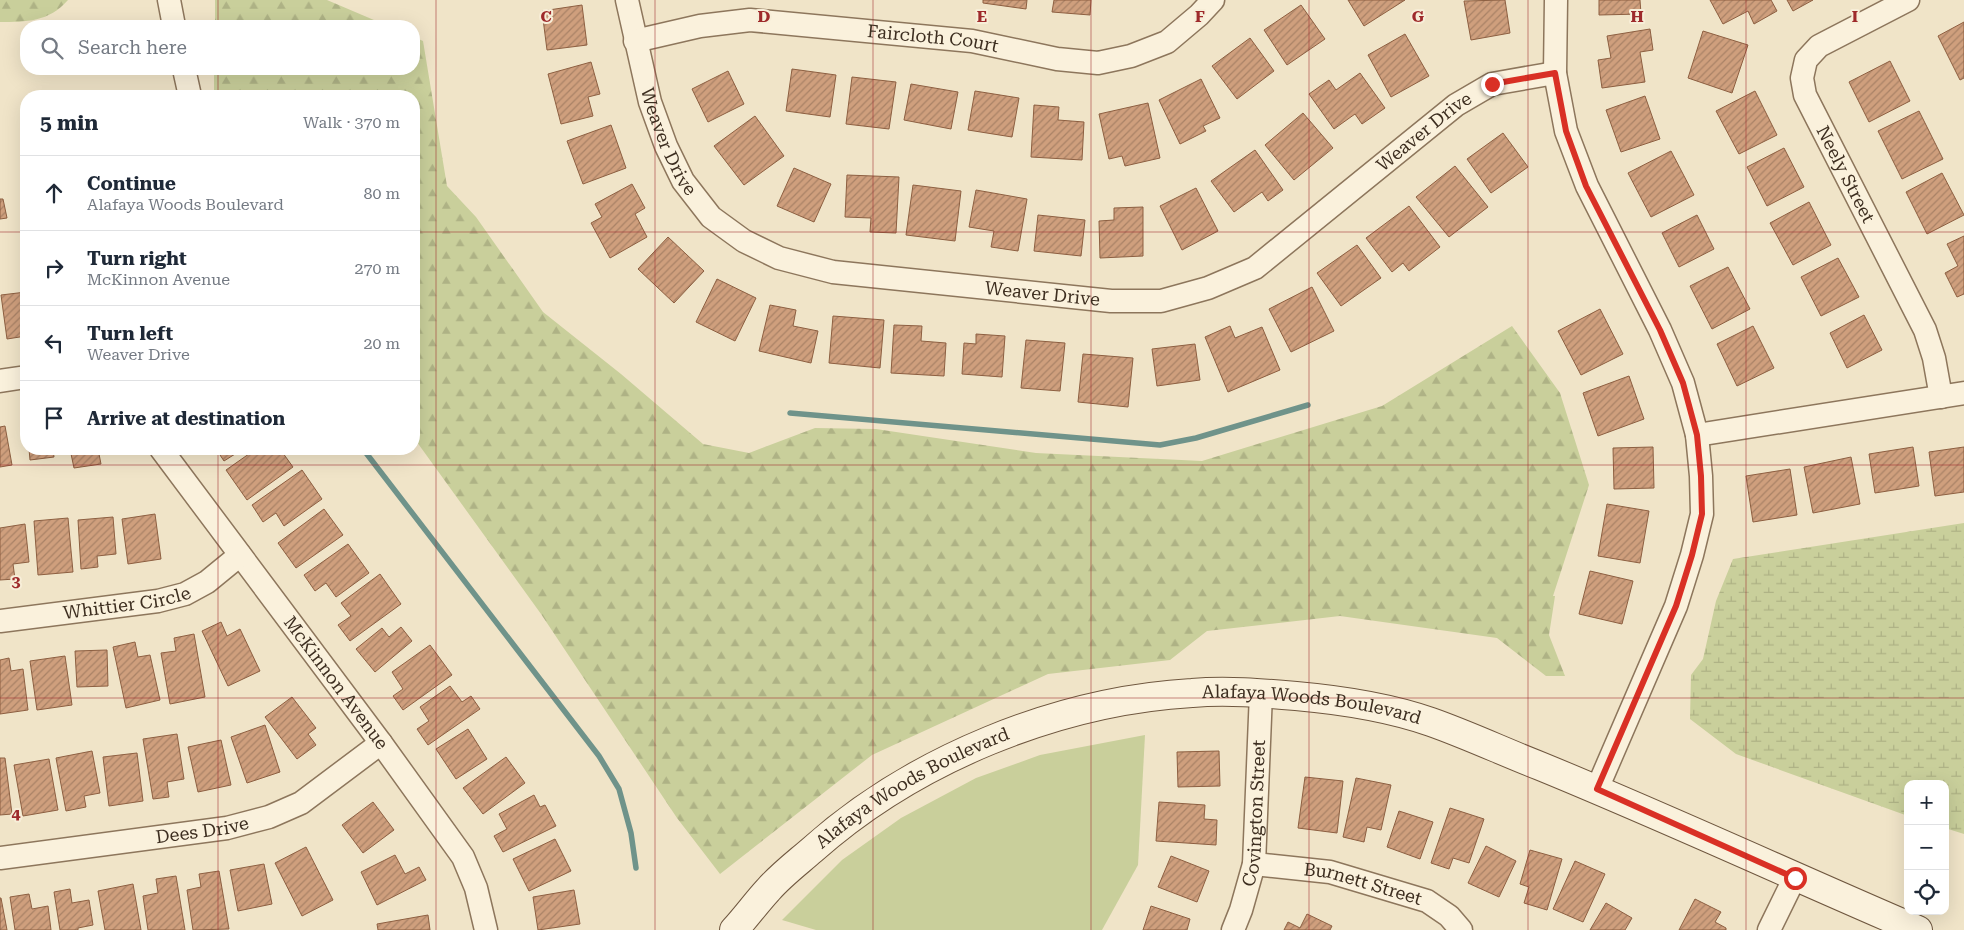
<!DOCTYPE html>
<meta charset="utf-8">
<style>
:root{--surface:#fff;--page:#f6f6f7;--text:#1f2937;--muted:#747a83;--line:#e0e1e3}
body{margin:0;font-family:"Roboto Serif",serif;background:var(--page);color:var(--text)}
.controls{position:absolute;right:15px;bottom:15px;display:grid;overflow:hidden;border-radius:10px;box-shadow:0 5px 20px #0002}
.controls button{width:45px;height:45px;display:grid;place-items:center;padding:0;border:0;border-bottom:1px solid var(--line);background:var(--surface);color:var(--text);font:25px sans-serif}
.stop{position:absolute;width:15px;height:15px;margin:-11px;border:4px solid #d93025;border-radius:50%;background:#fff}
.stop.end{background:#d93025;border-color:#fff;box-shadow:0 1px 5px #0008}
.list{margin:0;padding:0;list-style:none}
h2{display:flex;justify-content:space-between;align-items:center;height:65px;margin:0;padding:0 20px;font-size:21px}
h2 small{font-size:16px;font-weight:400;color:var(--muted)}
.list li{display:grid;grid-template-columns:32px 1fr auto;gap:15px;align-items:center;box-sizing:border-box;height:75px;padding:0 20px;border-top:1px solid var(--line)}
.list b{display:block;font-size:19px;white-space:nowrap}
.list p{margin:0;font-size:16px;white-space:nowrap;color:var(--muted)}
.list em{font-size:16px;font-style:normal;color:var(--muted)}
.icon{flex:none;width:28px;height:28px;fill:none;stroke:currentColor;stroke-width:2;stroke-linecap:round;stroke-linejoin:round}
.map{position:relative;flex:none;width:1964px;height:930px;overflow:hidden}
.search{position:absolute;background:var(--surface);box-shadow:0 5px 20px #0002;left:20px;top:20px;width:400px;height:55px;display:flex;align-items:center;gap:12px;box-sizing:border-box;padding:0 18px;border-radius:20px;color:var(--muted);font-size:19px}
.panel{position:absolute;background:var(--surface);box-shadow:0 5px 20px #0002;left:20px;top:90px;width:400px;height:365px;border-radius:20px}
.map>svg:first-child{display:block}
</style>
<div class="map">
<svg width="1964" height="930" viewBox="0 0 1964 930">
<defs>
<pattern id="forest-firs" width="22" height="20" patternUnits="userSpaceOnUse" patternTransform="scale(1.25)"><rect width="22" height="20" fill="#c9cf9b"/><path d="M5 1l3.5 6h-7zM16 11l3.5 6h-7z" fill="#aeb285"/></pattern>
<pattern id="wetland-marsh" width="20" height="14" patternUnits="userSpaceOnUse" patternTransform="scale(1.25)"><rect width="20" height="14" fill="#c9cf9b"/><path d="M1 5h8M5 5V1M11 12h8M15 12V8" fill="none" stroke="#aeb285"/></pattern>
<pattern id="building-hatch" width="6" height="6" patternUnits="userSpaceOnUse" patternTransform="scale(1.25)"><rect width="6" height="6" fill="#cf9f7d"/><path d="M-1 1l2-2M0 6l6-6M5 7l2-2" fill="none" stroke="#a98266"/></pattern>
</defs>
<rect width="100%" height="100%" fill="#f0e4c8"/>
<path fill="url(#forest-firs)" d="M0 0H68C49 22 26 22 0 22Z
M215 0H327L388 26H215Z
M414 37 423 41 447 186 476 217 543 312 621 374 703 444 749 453 815 428 876 429 1036 453 1202 461 1382 406 1512 326 1560 393 1589 485 1553 596H1555L1549 635 1565 676H1546L1497 638 1340 616 1207 631 1170 660 1048 674 872 755 720 874 677 818 541 614 414 438V96H214V69H414Z"/>
<path fill="url(#wetland-marsh)" d="M1964 523V834L1945 828V784H1908V816L1736 754 1690 719 1691 675 1703 659 1716 601 1733 559Z"/>
<path fill="#c9cf9b" d="M1145 735 1138 865 1102 930H816L782 920 842 860 901 818 976 778 1040 755Z"/>
<g fill="none" stroke-linecap="round" stroke-linejoin="round">
<path stroke="#6f938a" stroke-width="5.5" d="M790 413 1160 445 1196 438 1308 405
M363 449 599 756 619 789 631 833 636 868"/>
</g>
<path fill="url(#building-hatch)" stroke="#8d5f41" d="M983 0H1027L1026 9 983 3Z
M1054 0H1091L1090 15 1052 12Z
M1348 0H1405L1364 26Z
M1505 0 1510 33 1471 40 1464 1Z
M1599 0H1640L1641 14 1599 15Z
M1710 0H1771L1777 11 1754 24 1748 11 1723 24Z
M1787 0H1813L1793 11Z
M582 5 587 45 547 50 542 11Z
M1301 5 1325 39 1287 65 1264 30Z
M1964 22V78L1960 80 1938 36Z
M1650 29 1653 50 1640 52 1645 82 1602 88 1598 60 1611 58 1607 36Z
M1703 31 1748 45 1732 93 1688 78Z
M1405 34 1429 76 1391 97 1368 55Z
M1250 38 1274 71 1237 99 1212 66Z
M1890 61 1910 101 1869 122 1849 82Z
M591 62 600 94 588 97 593 116 561 124 548 74Z
M792 69 836 75 830 117 786 111Z
M728 71 744 104 708 122 692 89Z
M1360 73 1385 108 1362 124 1355 114 1334 129 1309 94 1329 80 1336 90Z
M852 77 896 82 889 129 846 124Z
M1201 79 1220 118 1203 126 1206 131 1180 144 1159 100Z
M911 84 958 92 951 129 904 120Z
M975 91 1019 98 1012 137 968 130Z
M1755 91 1777 135 1739 154 1716 111Z
M1645 96 1660 139 1621 152 1606 110Z
M1148 103 1160 158 1125 166 1122 156 1109 159 1099 114Z
M1034 105 1059 107 1058 120 1084 122 1082 160 1031 157Z
M1919 111 1943 159 1902 179 1878 131Z
M1303 113 1333 148 1294 180 1265 145Z
M755 116 784 156 744 185 714 146Z
M611 125 626 168 583 184 567 141Z
M1503 133 1528 167 1491 193 1467 159Z
M1784 148 1804 187 1767 206 1747 167Z
M1255 150 1283 190 1268 201 1262 192 1234 212 1211 181Z
M1671 151 1694 195 1651 217 1628 173Z
M1455 166 1488 207 1449 237 1416 197Z
M794 168 831 184 814 222 777 206Z
M1942 173 1964 215 1927 234 1906 192Z
M847 175 899 177 896 233 870 232 871 218 845 217Z
M632 184 645 208 635 214 647 237 610 258 591 223 602 217 595 204Z
M913 185 961 191 955 241 906 235Z
M1196 188 1218 231 1182 250 1160 206Z
M976 190 1027 199 1018 251 991 247 994 231 969 227Z
M0 199H3L7 218 0 219Z
M1809 202 1831 245 1793 265 1770 223Z
M1409 206 1440 247 1409 271 1403 263 1392 272 1366 238Z
M1143 207V256L1100 258 1099 221 1114 220V208Z
M1038 215 1085 220 1081 256 1034 251Z
M1697 215 1714 249 1679 267 1662 233Z
M1964 236V294L1957 297 1945 273 1958 266 1947 244Z
M668 237 704 271 674 303 638 269Z
M1357 245 1381 278 1341 306 1317 273Z
M1838 258 1859 297 1821 316 1801 277Z
M1728 267 1750 309 1712 329 1690 286Z
M717 279 756 298 735 341 696 322Z
M1312 287 1334 331 1291 352 1269 309Z
M26 292V336L7 339 1 295Z
M770 305 796 310 793 326 818 331 811 363 759 351Z
M1600 309 1623 354 1581 375 1558 331Z
M1864 315 1882 350 1847 368 1830 333Z
M833 316 884 320 880 368 829 363Z
M894 325 922 326 921 341 946 343 944 376 891 373Z
M1230 326 1235 338 1262 327 1280 370 1228 392 1205 337Z
M1753 326 1774 368 1737 386 1717 344Z
M976 334 1005 336 1002 377 962 374 964 343 976 344Z
M1026 340 1065 343 1060 391 1021 388Z
M1195 344 1200 380 1157 386 1152 349Z
M1083 354 1133 358 1128 407 1078 402Z
M1629 376 1644 419 1598 436 1583 393Z
M5 426 12 465 0 467V427Z
M1653 447 1654 488 1614 489 1613 448Z
M1913 447 1919 486 1875 493 1869 454Z
M1964 447V492L1935 496 1929 452Z
M29 449H53L54 457 30 460Z
M70 449H98L101 464 74 468Z
M216 449H243L224 461Z
M256 449H280L293 467 247 500 226 470Z
M1851 457 1860 504 1813 513 1804 467Z
M1790 469 1797 515 1753 522 1746 476Z
M302 470 322 499 284 526 276 513 263 522 252 505Z
M1607 504 1649 511 1640 563 1598 556Z
M324 509 343 535 296 568 278 543Z
M155 514 161 559 128 564 122 519Z
M113 517 116 554 97 556 98 567 81 569 78 520Z
M68 518 73 572 38 575 34 521Z
M25 524 29 562 13 564 15 579 0 580V528Z
M348 544 369 573 336 597 326 583 315 591 304 575Z
M1590 571 1633 581 1622 624 1579 614Z
M380 574 401 604 350 641 338 625 351 616 341 603Z
M221 622 227 636 240 629 260 671 228 686 202 631Z
M401 627 412 641 375 672 356 649 382 628 389 637Z
M194 634 205 697 170 704 161 653 176 651 174 638Z
M135 642 138 657 150 655 160 700 126 708 113 647Z
M430 645 452 675 403 710 393 696 403 689 392 672Z
M107 650 108 686 77 687 75 651Z
M65 656 72 705 37 710 30 661Z
M9 658 11 671 23 669 28 710 0 714V660Z
M450 686 462 702 471 696 480 709 428 745 417 729 429 721 420 707Z
M292 697 316 728 308 734 316 745 297 759 265 717Z
M265 725 280 772 247 783 231 737Z
M468 729 487 759 456 779 436 749Z
M177 734 184 779 167 782 169 797 153 799 143 739Z
M221 740 231 785 198 792 188 747Z
M92 751 100 793 84 796 86 807 66 811 56 758Z
M1219 751 1220 786 1178 787 1177 752Z
M137 753 143 801 109 806 103 757Z
M506 757 525 783 483 814 463 788Z
M0 758H5L12 814 0 815Z
M49 759 58 810 23 816 14 765Z
M1305 777 1343 781 1337 833 1298 828Z
M1356 778 1391 785 1381 830 1367 827 1364 842 1343 837Z
M534 795 540 807 545 805 556 826 503 852 494 836 507 829 499 814Z
M373 802 394 830 363 853 342 825Z
M1159 802 1205 805 1204 819 1217 820 1216 845 1156 841Z
M1450 808 1484 819 1469 863 1453 858 1449 869 1431 863Z
M1399 811 1433 822 1420 859 1387 847Z
M555 839 571 871 529 891 513 859Z
M1486 846 1516 861 1499 897 1468 883Z
M306 847 333 900 302 916 275 863Z
M1530 850 1562 859 1547 910 1524 903 1529 887 1520 884Z
M395 855 405 874 419 867 426 880 377 905 361 872Z
M1171 856 1209 871 1197 902 1158 887Z
M1575 861 1605 874 1583 922 1553 909Z
M264 864 272 904 238 911 230 870Z
M219 871 229 929 193 930 187 890 201 887 199 874Z
M176 876 185 930H148L143 896 158 893 156 879Z
M133 884 141 930H105L98 891Z
M70 889 72 903 89 900 93 925 78 928V930H60L54 892Z
M574 890 580 924 538 930 533 897Z
M29 894 32 909 48 906 51 930H15L10 897Z
M0 898H1L7 930H0Z
M1695 899 1721 912 1715 922 1726 928V930H1679Z
M1606 903 1632 918 1625 930H1590Z
M1151 906 1190 919 1187 930H1143Z
M1307 914 1332 926 1330 930H1284L1288 922 1300 928Z
M428 915 430 930H378L377 924Z"/>
<g fill="none" stroke-linecap="round" stroke-linejoin="round">
<defs>
<g id="street">
<path d="M169 0 174 26"/>
<path id="s1" d="M627 0 650 102 666 146 683 181 711 217 744 241 779 258 833 272 1111 301H1161L1208 288 1255 268 1456 105 1492 84 1555 73"/>
<path d="M1556 0 1555 73 1566 131 1587 186 1660 330 1683 383 1697 435 1701 476 1702 514 1692 555 1676 606 1597 789"/>
<path id="s2" d="M1908 0 1819 46 1806 60 1802 78 1805 95 1925 330 1934 358 1941 397"/>
<path id="s3" d="M635 41 700 26 750 20 972 41 1057 59 1098 63 1131 56 1167 42 1199 15 1213 0"/>
<path d="M184 69 190 96"/>
<path d="M0 381 26 377"/>
<path d="M1697 435 1964 393"/>
<path id="s4" d="M161 449 381 743 463 857 476 888 486 930"/>
<path id="s5" d="M0 621 158 601 185 594 207 582 240 555"/>
<path id="s6" d="M0 858 227 828 269 817 301 803 381 743"/>
<path id="s7" d="M1254 864 1330 872 1427 901 1449 916 1461 930"/>
<path id="s8" d="M1233 930 1241 910 1254 864 1261 693"/>
<path d="M1769 930 1795 877"/>
</g>
<g id="secondary">
<path id="s9" d="M734 930C746 917 756 903 768 890 781 875 797 863 812 850 913 760 1056 701 1192 693 1226 690 1262 693 1296 696 1341 700 1388 707 1431 722 1468 735 1504 752 1540 766 1667 818 1792 876 1918 930"/>
</g>
</defs>
<use href="#street" stroke="#8d765c" stroke-width="25"/>
<use href="#secondary" stroke="#6f573f" stroke-width="30"/>
<use href="#street" stroke="#faf1dc" stroke-width="22"/>
<use href="#secondary" stroke="#faf1dc" stroke-width="28"/>
</g>
<g fill="none" stroke-linecap="round" stroke-linejoin="round">
<path stroke="#d93025" stroke-width="6" d="M1492 84 1555 73 1566 131 1586 186 1660 330 1683 383 1697 435 1701 476 1702 514 1692 555 1676 606 1597 789 1795 878"/>
</g>
<path fill="none" stroke="#9e2a2b" stroke-width="1" stroke-opacity="0.55" d="M218 0V26M436 0V930M655 0V930M873 0V930M1091 0V930M1309 0V930M1528 0V930M1746 0V930M218 69V96M0 232H26M414 232H1964M218 449V930M0 465H1964M0 698H1964"/>
<g text-anchor="middle" stroke-width="4" stroke-linejoin="round" paint-order="stroke">
<g font-size="18" fill="#3d2e20" stroke="#f7eed8">
<text dy="6" stroke="none"><textPath href="#s3" startOffset="301">Faircloth Court</textPath></text>
<text dy="6" stroke="none"><textPath href="#s1" startOffset="1018">Weaver Drive</textPath></text>
<text dy="6" stroke="none"><textPath href="#s1" startOffset="148">Weaver Drive</textPath></text>
<text dy="6" stroke="none"><textPath href="#s2" startOffset="244">Neely Street</textPath></text>
<text dy="6" stroke="none"><textPath href="#s1" startOffset="582">Weaver Drive</textPath></text>
<text dy="6" stroke="none"><textPath href="#s5" startOffset="128">Whittier Circle</textPath></text>
<text dy="6" stroke="none"><textPath href="#s4" startOffset="292">McKinnon Avenue</textPath></text>
<text dy="6" stroke="none"><textPath href="#s9" startOffset="651">Alafaya Woods Boulevard</textPath></text>
<text dy="6" stroke="none"><textPath href="#s9" startOffset="231">Alafaya Woods Boulevard</textPath></text>
<text dy="6" stroke="none"><textPath href="#s8" startOffset="120">Covington Street</textPath></text>
<text dy="6" stroke="none"><textPath href="#s6" startOffset="204">Dees Drive</textPath></text>
<text dy="6" stroke="none"><textPath href="#s7" startOffset="111">Burnett Street</textPath></text>
</g>
</g>
<g font-size="16" text-anchor="middle" font-weight="bold" fill="#9e2a2b" stroke="#f7eed8" stroke-width="4" stroke-linejoin="round" paint-order="stroke">
<text x="546" y="22">C</text>
<text x="764" y="22">D</text>
<text x="982" y="22">E</text>
<text x="1200" y="22">F</text>
<text x="1418" y="22">G</text>
<text x="1637" y="22">H</text>
<text x="1855" y="22">I</text>
<text x="16" y="587">3</text>
<text x="16" y="819">4</text>
</g>
</svg>
<div class="controls">
<button>+</button>
<button>−</button>
<button><svg class="icon" aria-label="locate" viewBox="0 0 24 24"><circle cx="12" cy="12" r="6"/><path d="M12 2v4M12 18v4M2 12h4M18 12h4"/></svg></button>
</div>
<div class="stop" style="left:1795px;top:878px"></div>
<div class="stop end" style="left:1492px;top:84px"></div>
<div class="search"><svg class="icon" aria-label="search" viewBox="0 0 24 24"><circle cx="10" cy="10" r="6"/><path d="M15 15l6 6"/></svg>Search here</div>
<section class="panel">
<h2>5 min<small>Walk · 370 m</small></h2>
<ul class="list">
<li><svg class="icon" aria-label="ahead" viewBox="0 0 24 24"><path d="M12 20V5M6 11l6-6 6 6"/></svg><div><b>Continue</b><p>Alafaya Woods Boulevard</p></div><em>80 m</em></li>
<li><svg class="icon" aria-label="right" viewBox="0 0 24 24"><path d="M7 20v-9h11M14 6l5 5-5 5"/></svg><div><b>Turn right</b><p>McKinnon Avenue</p></div><em>270 m</em></li>
<li><svg class="icon" aria-label="left" viewBox="0 0 24 24"><path d="M17 20v-9H6M10 6l-5 5 5 5"/></svg><div><b>Turn left</b><p>Weaver Drive</p></div><em>20 m</em></li>
<li><svg class="icon" aria-label="arrive" viewBox="0 0 24 24"><path d="M6 21V4h12l-3 4 3 4H6"/></svg><div><b>Arrive at destination</b></div></li>
</ul>
</section>
</div>
